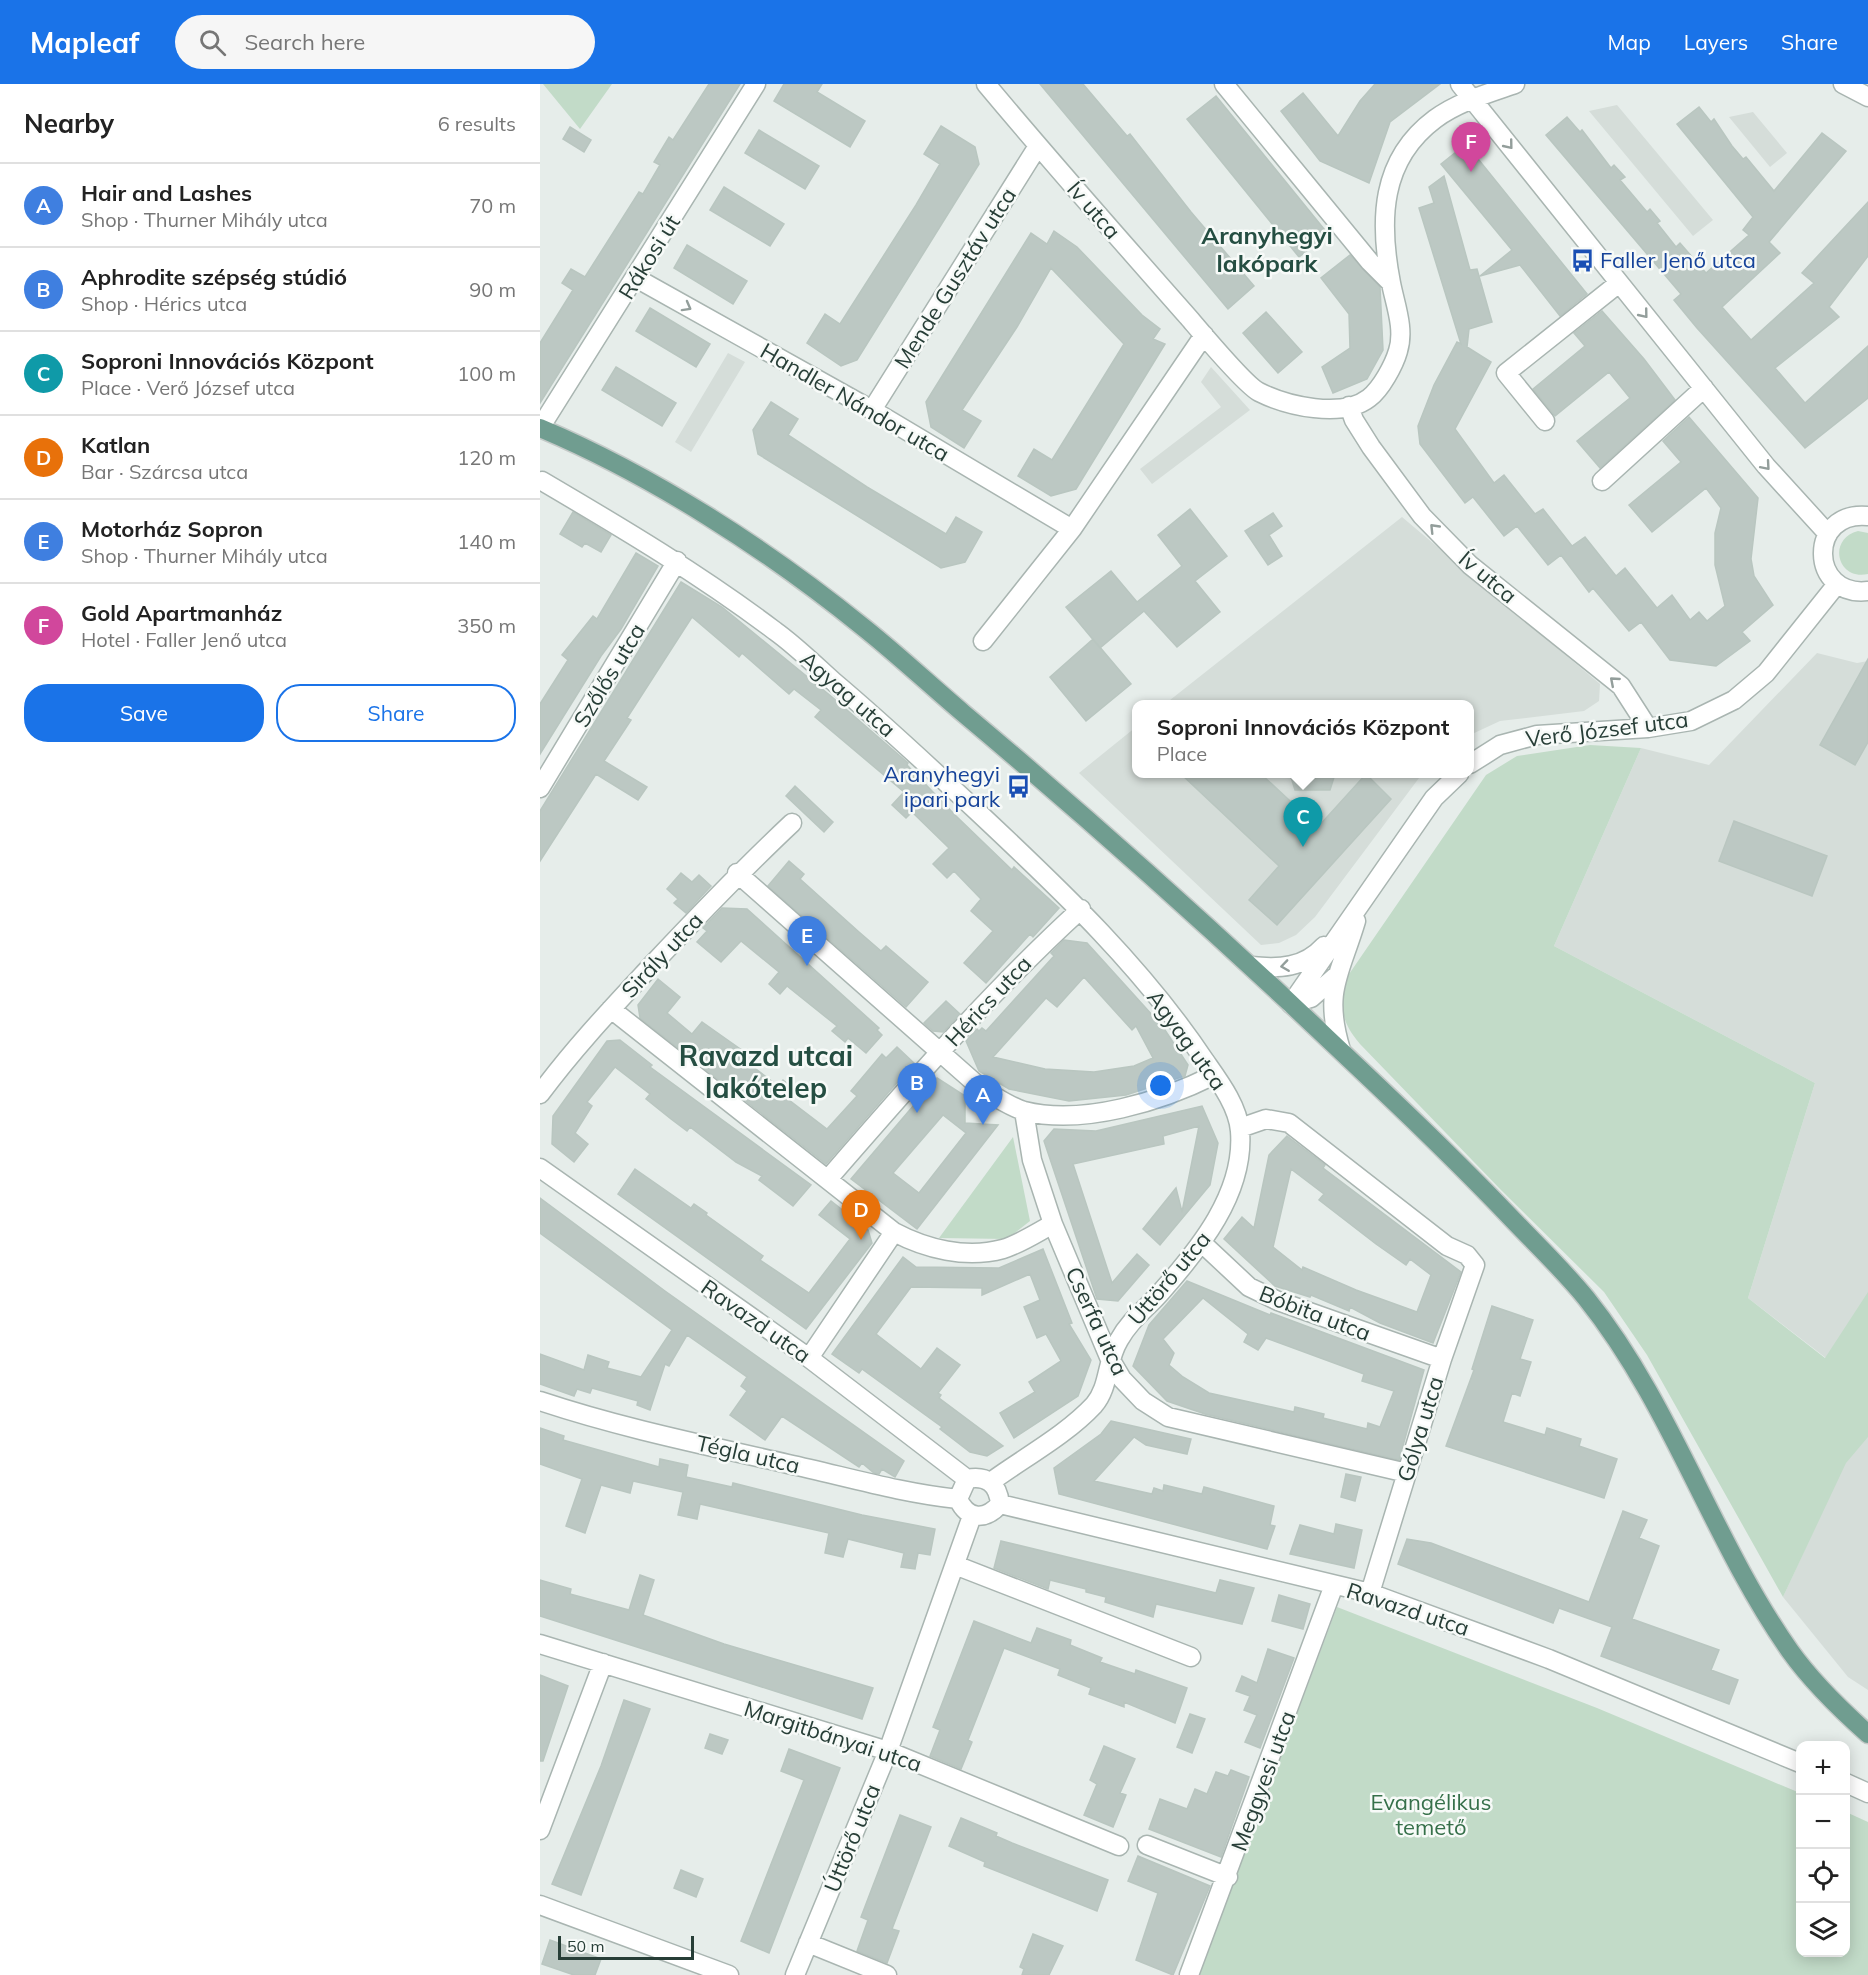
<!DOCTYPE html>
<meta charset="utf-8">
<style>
:root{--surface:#fff;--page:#f6f6f6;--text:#222;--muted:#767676;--line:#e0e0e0;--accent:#1a73e8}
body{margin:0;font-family:Mulish,sans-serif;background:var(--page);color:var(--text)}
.controls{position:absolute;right:18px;bottom:18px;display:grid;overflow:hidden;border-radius:12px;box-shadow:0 3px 15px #0003}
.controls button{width:54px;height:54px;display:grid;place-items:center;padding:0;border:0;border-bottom:2px solid var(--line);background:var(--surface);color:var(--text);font:30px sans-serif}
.scale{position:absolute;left:18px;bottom:15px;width:136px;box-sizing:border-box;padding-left:6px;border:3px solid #273e37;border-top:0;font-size:16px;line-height:21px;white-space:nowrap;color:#273e37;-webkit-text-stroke:4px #f7faf8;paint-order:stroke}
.you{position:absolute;left:621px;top:1002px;width:21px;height:21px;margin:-15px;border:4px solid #fff;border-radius:50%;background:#1a73e8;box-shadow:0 0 0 9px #1a73e833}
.badge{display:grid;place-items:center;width:39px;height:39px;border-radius:50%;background:var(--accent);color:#fff;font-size:20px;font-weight:700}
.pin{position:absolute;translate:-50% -50px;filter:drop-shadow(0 2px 3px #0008)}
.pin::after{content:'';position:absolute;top:32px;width:21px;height:18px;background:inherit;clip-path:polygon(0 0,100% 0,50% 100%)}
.popup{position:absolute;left:592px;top:616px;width:342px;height:78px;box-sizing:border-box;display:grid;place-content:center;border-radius:12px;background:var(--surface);filter:drop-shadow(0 2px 4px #0005);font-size:20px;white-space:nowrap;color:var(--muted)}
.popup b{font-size:22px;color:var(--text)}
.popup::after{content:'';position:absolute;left:50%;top:100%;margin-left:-12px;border:12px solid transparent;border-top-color:var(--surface)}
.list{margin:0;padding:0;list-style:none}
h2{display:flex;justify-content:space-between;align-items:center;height:78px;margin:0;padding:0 24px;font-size:26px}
h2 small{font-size:20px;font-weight:400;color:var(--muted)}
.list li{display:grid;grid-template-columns:39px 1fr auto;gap:18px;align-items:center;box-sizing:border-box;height:84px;padding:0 24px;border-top:2px solid var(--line)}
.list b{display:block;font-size:22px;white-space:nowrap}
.list p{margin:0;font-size:20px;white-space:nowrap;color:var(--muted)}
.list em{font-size:20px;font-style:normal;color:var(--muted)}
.actions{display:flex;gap:12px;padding:18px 24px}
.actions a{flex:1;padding:14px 0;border:2px solid var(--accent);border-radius:24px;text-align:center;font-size:21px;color:var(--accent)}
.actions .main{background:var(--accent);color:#fff}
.icon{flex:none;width:33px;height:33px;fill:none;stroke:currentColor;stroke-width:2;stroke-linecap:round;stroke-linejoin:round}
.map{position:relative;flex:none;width:1328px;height:1891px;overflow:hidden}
header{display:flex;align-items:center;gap:36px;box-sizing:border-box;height:84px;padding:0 30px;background:var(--accent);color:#fff}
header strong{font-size:28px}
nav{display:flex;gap:33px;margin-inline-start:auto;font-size:21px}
.search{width:420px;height:54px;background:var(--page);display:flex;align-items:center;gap:15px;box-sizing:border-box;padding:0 21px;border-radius:33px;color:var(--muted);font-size:22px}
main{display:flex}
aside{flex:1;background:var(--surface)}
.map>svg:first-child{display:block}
</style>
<header>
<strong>Mapleaf</strong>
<div class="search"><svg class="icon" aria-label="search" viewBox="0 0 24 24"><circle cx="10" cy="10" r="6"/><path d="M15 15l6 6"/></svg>Search here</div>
<nav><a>Map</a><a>Layers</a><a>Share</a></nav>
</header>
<main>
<aside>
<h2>Nearby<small>6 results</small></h2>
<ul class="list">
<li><span class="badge" style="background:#3f7fe0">A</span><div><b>Hair and Lashes</b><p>Shop · Thurner Mihály utca</p></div><em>70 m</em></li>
<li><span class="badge" style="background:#3f7fe0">B</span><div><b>Aphrodite szépség stúdió</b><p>Shop · Hérics utca</p></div><em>90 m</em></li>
<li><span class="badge" style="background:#0f9aa8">C</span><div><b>Soproni Innovációs Központ</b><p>Place · Verő József utca</p></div><em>100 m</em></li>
<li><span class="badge" style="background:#e8710a">D</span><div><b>Katlan</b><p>Bar · Szárcsa utca</p></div><em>120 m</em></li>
<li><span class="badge" style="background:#3f7fe0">E</span><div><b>Motorház Sopron</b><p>Shop · Thurner Mihály utca</p></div><em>140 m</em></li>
<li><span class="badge" style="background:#d1479c">F</span><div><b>Gold Apartmanház</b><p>Hotel · Faller Jenő utca</p></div><em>350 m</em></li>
</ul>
<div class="actions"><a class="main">Save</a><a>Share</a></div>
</aside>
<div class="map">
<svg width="1328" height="1891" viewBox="0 0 1328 1891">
<rect width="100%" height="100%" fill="#e6edea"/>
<path fill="#d5ddd9" d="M1077 21 1173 136 1153 152 1049 27Z
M1213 28 1247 69 1230 83 1189 33Z
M188 269 205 278 151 368 135 358Z
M671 283 710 326 612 400 600 385 681 323 661 298Z
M862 433 1060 600 1059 617 1044 627 960 637 930 651V620H625Z
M1277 569 1317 579 1328 577V1606L1308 1593 1243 1513 1326 1333 1299 1284 1208 1214 1275 999 1014 862 1101 664 1169 681Z
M596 643V690H882L775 833 756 851 739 859 721 861 539 689Z"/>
<path fill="#c2dbc8" d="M3 0H72L40 45Z
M1318 447 1328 449V490C1297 497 1287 455 1318 447Z
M1050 661 1101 664 1014 862 1275 999 1208 1214 1285 1274 1328 1208V1353L1306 1379 1243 1513 1107 1271 1064 1208 961 1106 820 960C800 936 800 924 807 893L946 691 977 672Z
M473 1053 490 1137 467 1155 399 1154Z
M797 1523 1057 1624 1260 1709V1868H1306V1728L1328 1738V1891H659Z"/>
<path fill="#bcc8c3" stroke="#b9c6c0" stroke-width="1.5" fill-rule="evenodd" d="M169 0H200L0 319V259L33 206 22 199 31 185 45 193 99 108 103 110 120 81 114 78 129 53 133 56Z
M244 0H282L277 8 325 37 310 63 234 17Z
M500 0H543L587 52 590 50 651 128 714 202 688 225Z
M835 0H900L850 38 829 99 780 77 741 27 763 9 798 52 820 17Z
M676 12 788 150 759 173 647 35Z
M1159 23 1171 38 1174 35 1192 62 1203 75 1206 73 1234 107 1282 49 1306 67 1229 158 1240 169 1182 223 1211 256 1274 199 1262 189 1328 118V172L1289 223 1299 233 1235 284 1265 319 1328 262V314L1265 364 1157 244 1134 216 1141 210 1006 51 1027 33 1040 48 1042 46 1071 84 1074 81 1085 93 1080 96 1107 128 1110 125 1120 137 1117 139 1136 163 1140 159 1166 189 1209 151 1203 146 1213 133 1137 40Z
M401 42 435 63 439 80 317 276 301 282 267 259 285 230 300 240 376 121 400 80 384 70Z
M30 43 51 56 44 68 23 55Z
M219 46 279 82 265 105 205 69Z
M926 60 1047 210 1020 232 980 181 940 192 972 166 901 80Z
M904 92 930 186 937 185 952 238 929 245 927 263 951 278 915 345 954 399 964 391 995 430 1003 425 1032 462 1045 453 1076 492 1085 484 1117 524 1132 511 1150 536 1159 528 1167 537 1185 522 1175 481V449L1181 424 1166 404 1112 448 1089 421 1141 378 1123 357 1149 333 1218 414 1211 475 1214 492 1233 521 1202 548 1210 557 1176 582 1130 576 1101 538 1089 547 1053 504 1049 508 1021 471 1008 481 977 442 964 452 933 413 925 419 880 360 878 342 894 301 917 258 921 260 879 124 894 119 889 103Z
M184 103 244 140 230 162 170 126Z
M514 147 537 163 602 231 620 245 613 255 625 260 536 405 511 412 478 392 494 365 512 376 584 260 511 184 477 243 422 326 441 337 424 364 391 343 386 318 491 149 507 160Z
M147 161 207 197 193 220 134 184Z
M810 171 840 203 843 266 827 295 793 309 782 283 810 264 809 230 781 194Z
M110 224 170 260 156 283 96 247Z
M1062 227 1104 275 1135 316 1060 384 1037 357 1090 314 1069 288 1015 332 993 305 1045 262 1034 249Z
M726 228 762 268 738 289 703 249Z
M76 283 136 319 122 342 62 306Z
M231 318 258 335 248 351 327 403 406 450 416 433 442 448 425 478 401 484 218 370 213 346Z
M650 425 687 472 655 497 680 528 637 563 604 527 560 564 526 523 571 487 597 518 642 482 618 451Z
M33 428 71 451 61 468 45 459 42 463 20 450Z
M733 429 742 442 729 451 742 472 728 481 705 447Z
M96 469 118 482 81 545 61 572 0 670V620L28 576 22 571 53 532 57 535Z
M141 498 182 523 292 613 368 679 367 681 415 731 472 786 474 783 519 824 493 853 490 850 446 899 424 879 453 847 431 827 441 815 414 787 407 794 393 780 409 764 372 728 366 734 352 721 364 708 275 633 281 626 254 605 249 610 202 569 199 573 152 533 87 634 91 636 64 677 107 703 98 716 56 690 0 777V727Z
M553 555 591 600 546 637 510 593Z
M1328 575V658L1315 681 1280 661Z
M641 690H721L778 743 826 690 851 715 737 841 709 816 739 782Z
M750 690H795L790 706H755Z
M255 702 293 738 284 748 246 712Z
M1194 737 1287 772 1272 812 1179 777Z
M249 777 264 790 260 795 319 848 341 867 346 862 388 898 366 923 228 802Z
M141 789 152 798 159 791 171 802 146 829 134 819 138 815 127 805Z
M182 824 207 825 339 944 337 946 342 951 326 969 308 954 305 958 292 947 297 942 247 902 240 910 229 900 239 888 201 857 181 878 157 858 167 847 163 844Z
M524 856 547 859 623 943 648 981 645 992 586 1011 529 1017 469 1005 439 987 426 957 437 945 439 947 442 944 446 947 514 872 511 869ZM544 893 592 946 596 942 613 974 594 982 554 988 505 985 453 973 506 914 517 923Z
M118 895 140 913 127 929 152 950 162 938 189 957 203 967 199 972 238 1002 243 996 256 1007 249 1016 287 1045 317 1012 311 1007 342 970 346 974 357 963 374 979 286 1080 100 934 98 921Z
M406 917 420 930 403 948 393 947 384 939Z
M80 956 112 981 110 983 271 1101 253 1122 219 1096 222 1092 196 1078 150 1043 147 1047 131 1035 106 1015 110 1010 75 983 47 1018 52 1022 35 1049 48 1060 34 1078 12 1060 13 1032 67 957Z
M397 994 425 1012V1039L458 1041 377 1145 311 1095ZM403 1031 426 1049 379 1109 353 1089Z
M662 1022 678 1059 670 1101 620 1161 603 1145 636 1104 642 1128 659 1042 623 1052 624 1060 533 1080 572 1199 597 1170 609 1181 578 1217 557 1215 504 1057 514 1045 556 1047Z
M747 1052 785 1081 783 1084 921 1188 893 1259 840 1239 810 1223 809 1227 771 1211 770 1213 735 1202 684 1155 702 1133 714 1144 729 1071ZM751 1085 784 1110 779 1116 836 1160 866 1181 870 1175 891 1191 877 1228 816 1206 763 1183 762 1186 733 1163Z
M95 1085 151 1124 154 1120 167 1129 166 1131 223 1172 220 1176 269 1209 310 1155 279 1131 291 1117 328 1146 332 1159 266 1245 78 1110Z
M0 1114 125 1207 364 1377 355 1393 342 1385 339 1390 334 1389 322 1379 319 1383 242 1332 225 1356 190 1331 207 1307 201 1302 207 1293 147 1251 129 1282 125 1280 110 1326 97 1321 98 1317 52 1304 50 1309 37 1305 34 1312 0 1300V1270L44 1286 48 1271 69 1278 67 1284 101 1293 132 1246 0 1149Z
M503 1165 532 1239 529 1240 551 1276 538 1312 474 1354 460 1329 495 1308 489 1298 521 1277 506 1250 497 1254 484 1223 500 1216 490 1190 442 1211V1204L371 1203 336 1250 381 1285 397 1264 420 1281 398 1309 401 1311 399 1314 463 1362 447 1372 430 1368 400 1345 402 1343 322 1285 319 1289 292 1270 363 1173 376 1183 459 1184Z
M647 1197 730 1231 731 1229 884 1286 859 1376 665 1330 627 1317 593 1282 609 1241ZM663 1214 708 1250 704 1258 718 1266 726 1254 824 1290 822 1297 854 1307 840 1343 828 1339 827 1345 783 1334 784 1330 755 1323 754 1328 669 1309 643 1293 629 1281 634 1269 623 1255Z
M952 1222 993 1236 980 1275 991 1278 980 1312 972 1309 963 1338 1005 1351 1007 1344 1041 1355 1039 1362 1077 1375 1064 1414 906 1362 934 1286 932 1285Z
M571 1337 651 1355 647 1370 606 1361 594 1353 554 1397 612 1410 614 1404 623 1407 624 1401 662 1410 664 1403 734 1422 730 1441 735 1442 727 1465 519 1410 514 1384 561 1350Z
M0 1344 24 1352 23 1356 119 1383 120 1375 148 1381 146 1393 192 1403 193 1399 322 1431 395 1445 390 1471 378 1469 375 1485 361 1483 364 1469 308 1455 303 1473 285 1469 289 1449 160 1420 157 1435 138 1431 143 1408 93 1397 90 1409 61 1401 45 1449 26 1442 42 1395 0 1380Z
M806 1390 821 1393 815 1417 801 1413Z
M1083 1427 1107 1436 1099 1454 1119 1462 1092 1535 1179 1566 1171 1586 1198 1596 1189 1620 1061 1572 1072 1543 1019 1524 1013 1539 858 1480 867 1455 891 1459 1049 1518Z
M796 1440 822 1446 814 1484 750 1470 760 1441 794 1450Z
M461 1457 676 1509 680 1496 714 1504 702 1540 616 1520 613 1533 565 1518 566 1513 546 1508V1505L510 1496 508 1505 454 1484Z
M100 1491 114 1496 103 1531 184 1560 333 1604 322 1635 0 1532V1496L31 1505 30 1510 89 1526Z
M739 1511 770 1520 763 1545 732 1537Z
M434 1537 491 1559 497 1544 531 1556 530 1561 562 1574 560 1578 595 1590 596 1586 647 1604 635 1639 584 1618V1623L549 1610 551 1604 518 1591 520 1585 464 1564 428 1656 432 1658 421 1685 390 1672 400 1646 393 1643Z
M728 1565 754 1574 720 1664 705 1658 717 1631 704 1626 710 1612 696 1607 702 1592 717 1599Z
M0 1591 28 1602 3 1677H0Z
M84 1616 110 1625 41 1811 12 1800 61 1682Z
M650 1630 665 1635 652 1669 637 1663Z
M170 1650 188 1656 182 1670 165 1664Z
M564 1662 595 1675 580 1709 586 1711 573 1743 544 1731 557 1700 550 1696Z
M249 1665 300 1684 229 1869 201 1857 264 1696 241 1687Z
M691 1686 709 1693 681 1773 609 1745 620 1715 647 1725 655 1705 667 1710 676 1688 688 1692Z
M360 1731 391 1743 352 1845 359 1847 347 1879 317 1867 328 1836 321 1833Z
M421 1734 457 1749 456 1752 472 1759 568 1796 557 1827 444 1782 445 1778 409 1762Z
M598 1772 670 1802 633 1891 596 1876 618 1809 588 1797Z
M141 1786 163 1795 156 1813 134 1804Z
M493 1850 523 1862 509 1891H482L484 1885 480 1883Z
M10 1856 61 1875 55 1891H34L2 1880Z"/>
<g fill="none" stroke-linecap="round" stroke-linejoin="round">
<defs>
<path id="street" d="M446 0C512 79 581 157 649 234 661 248 705 301 719 308 747 322 802 335 829 314 841 305 854 281 858 267 865 245 855 220 851 199 839 137 840 76 895 35 918 18 949 9 975 0
M684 0 830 178 851 199
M920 0 1226 382 1288 450
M1303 0 1328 13
M96 194 332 326 532 445
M809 322 814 336 831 363 882 432 930 481 1081 602 1108 644
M332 326 498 62
M1005 337 966 289 1079 199
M0 344 216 0
M2 397C82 444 161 491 235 547 256 562 275 581 294 598 345 641 393 686 441 731 523 808 603 884 665 977 679 997 698 1022 700 1047 705 1109 659 1165 621 1208 606 1225 590 1236 579 1256 566 1277 570 1302 554 1321 526 1351 485 1373 452 1397
M1062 397 1164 304
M1328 432C1267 426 1269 514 1328 507
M443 557 532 445 664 251
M930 680 960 661 997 651 1108 644 1151 637 1194 616 1226 589 1297 500
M0 704 137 477
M197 789 443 1006C455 1012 470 1023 484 1027 543 1042 622 1017 674 991
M711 882C739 885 764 884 784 862
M751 920 894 714 919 690
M751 920 771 914 795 893
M71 925 354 1148C386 1165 426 1175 463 1165 480 1160 498 1148 513 1140
M801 966C783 907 800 891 816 837
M0 1010C34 964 72 924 111 882 157 833 203 785 252 739
M484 1027 492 1076 513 1140 569 1273 582 1295 603 1317 628 1333 867 1389
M700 1044 726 1035 749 1039 907 1162 927 1171 935 1181 902 1275 830 1509
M0 1084 269 1274 427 1395C447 1391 458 1400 460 1420 445 1437 428 1436 418 1415L427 1395
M288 1095C369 1002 450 908 541 825
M662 1159 709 1203 738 1217 902 1275
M269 1274 354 1148
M0 1317C81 1344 165 1361 248 1380 304 1392 360 1409 418 1415
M460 1420 830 1509 1009 1575 1260 1679
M415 1481 651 1573
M0 1560 348 1667 579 1762
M1306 1699 1328 1709
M0 1746 63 1579
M607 1761 688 1793
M0 1821 189 1891
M268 1859 347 1891
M255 1891 348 1667 432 1432
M649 1891 794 1501"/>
<path id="primary" d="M0 344C112 391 228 466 323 543 357 570 390 601 423 629 535 723 644 820 750 919 826 991 903 1062 975 1138 999 1163 1024 1187 1046 1214 1132 1321 1172 1456 1250 1567 1272 1598 1300 1625 1328 1650"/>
</defs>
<use href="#street" stroke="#a9b5b1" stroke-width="21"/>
<use href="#primary" stroke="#c3c9c7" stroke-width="21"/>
<use href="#street" stroke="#fff" stroke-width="18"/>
<use href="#primary" stroke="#709d90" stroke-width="18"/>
</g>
<defs><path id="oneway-chevron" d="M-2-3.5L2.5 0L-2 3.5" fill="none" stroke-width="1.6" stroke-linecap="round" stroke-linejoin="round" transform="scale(1.5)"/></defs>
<g stroke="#939e9b">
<use href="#oneway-chevron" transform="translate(969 61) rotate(51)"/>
<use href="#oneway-chevron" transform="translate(147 223) rotate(29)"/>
<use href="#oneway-chevron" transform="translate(1104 230) rotate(51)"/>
<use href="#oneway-chevron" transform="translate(1226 382) rotate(49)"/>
<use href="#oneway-chevron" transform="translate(894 444) rotate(-134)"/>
<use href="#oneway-chevron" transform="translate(1074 597) rotate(-139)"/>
<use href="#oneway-chevron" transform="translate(745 882) rotate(172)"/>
</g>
<defs>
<symbol id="bus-bare" viewBox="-9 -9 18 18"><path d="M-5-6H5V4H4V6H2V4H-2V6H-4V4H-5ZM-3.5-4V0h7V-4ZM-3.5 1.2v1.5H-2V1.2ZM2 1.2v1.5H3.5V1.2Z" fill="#1a4fb4" stroke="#f7faf8" stroke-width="2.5" paint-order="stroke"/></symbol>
</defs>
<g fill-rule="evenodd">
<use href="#bus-bare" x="1026" y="160" width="33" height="33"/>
<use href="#bus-bare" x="462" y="686" width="33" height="33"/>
</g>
<g text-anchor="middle" stroke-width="5" stroke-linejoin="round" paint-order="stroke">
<g font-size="22" fill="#273e37" stroke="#f7faf8">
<text transform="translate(554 126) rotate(49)" y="8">Ív utca</text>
<text transform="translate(109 173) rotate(-58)" y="8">Rákosi út</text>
<text transform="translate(415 194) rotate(-58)" y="8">Mende Gusztáv utca</text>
<text transform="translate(315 318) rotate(30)" y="8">Handler Nándor utca</text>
<text transform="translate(948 493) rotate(40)" y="8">Ív utca</text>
<text transform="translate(69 591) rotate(-59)" y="8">Szőlős utca</text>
<text transform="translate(308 610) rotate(41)" y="8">Agyag utca</text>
<text transform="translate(1067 645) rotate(-7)" y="8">Verő József utca</text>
<text transform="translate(122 871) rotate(-47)" y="8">Sirály utca</text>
<text transform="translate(448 917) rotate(-47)" y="8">Hérics utca</text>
<text transform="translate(647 956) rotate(54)" y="8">Agyag utca</text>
<text transform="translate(629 1194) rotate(-50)" y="8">Úttörő utca</text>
<text transform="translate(775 1229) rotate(21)" y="8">Bóbita utca</text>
<text transform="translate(216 1237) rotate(35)" y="8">Ravazd utca</text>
<text transform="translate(557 1237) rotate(65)" y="8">Cserfa utca</text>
<text transform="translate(880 1345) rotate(-73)" y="8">Gólya utca</text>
<text transform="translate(208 1370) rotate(13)" y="8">Tégla utca</text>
<text transform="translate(868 1525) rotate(18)" y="8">Ravazd utca</text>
<text transform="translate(293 1652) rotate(18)" y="8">Margitbányai utca</text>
<text transform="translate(723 1697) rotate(-70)" y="8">Meggyesi utca</text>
<text transform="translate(312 1754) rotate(-68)" y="8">Úttörő utca</text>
</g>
<g font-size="22" fill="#164399" stroke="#f7faf8" text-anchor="start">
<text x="1060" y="184">Faller Jenő utca</text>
<text x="460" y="698" text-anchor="end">Aranyhegyi<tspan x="460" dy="25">ipari park</tspan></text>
</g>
<g font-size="22" fill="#36704a" stroke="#f7faf8">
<text x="891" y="1726">Evangélikus<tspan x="891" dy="25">temető</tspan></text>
</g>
<g font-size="24" font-weight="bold" fill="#254e42" stroke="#f7faf8">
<text x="727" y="160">Aranyhegyi<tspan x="727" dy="28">lakópark</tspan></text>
</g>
<g font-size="28" font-weight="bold" fill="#254e42" stroke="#f7faf8">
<text x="226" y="982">Ravazd utcai<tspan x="226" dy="32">lakótelep</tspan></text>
</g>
</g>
</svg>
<div class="controls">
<button>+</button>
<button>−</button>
<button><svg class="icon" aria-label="locate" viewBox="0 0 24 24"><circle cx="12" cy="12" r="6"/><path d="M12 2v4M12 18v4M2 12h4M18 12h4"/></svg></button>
<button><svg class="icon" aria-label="layers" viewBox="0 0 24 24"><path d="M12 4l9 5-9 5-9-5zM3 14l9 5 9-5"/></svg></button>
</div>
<div class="scale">50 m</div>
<div class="you"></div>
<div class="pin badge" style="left:443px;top:1041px;background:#3f7fe0">A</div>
<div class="pin badge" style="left:377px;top:1029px;background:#3f7fe0">B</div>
<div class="pin badge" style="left:763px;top:763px;background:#0f9aa8">C</div>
<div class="popup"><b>Soproni Innovációs Központ</b>Place</div>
<div class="pin badge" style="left:321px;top:1156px;background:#e8710a">D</div>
<div class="pin badge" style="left:267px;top:882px;background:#3f7fe0">E</div>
<div class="pin badge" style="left:931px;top:88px;background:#d1479c">F</div>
</div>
</main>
